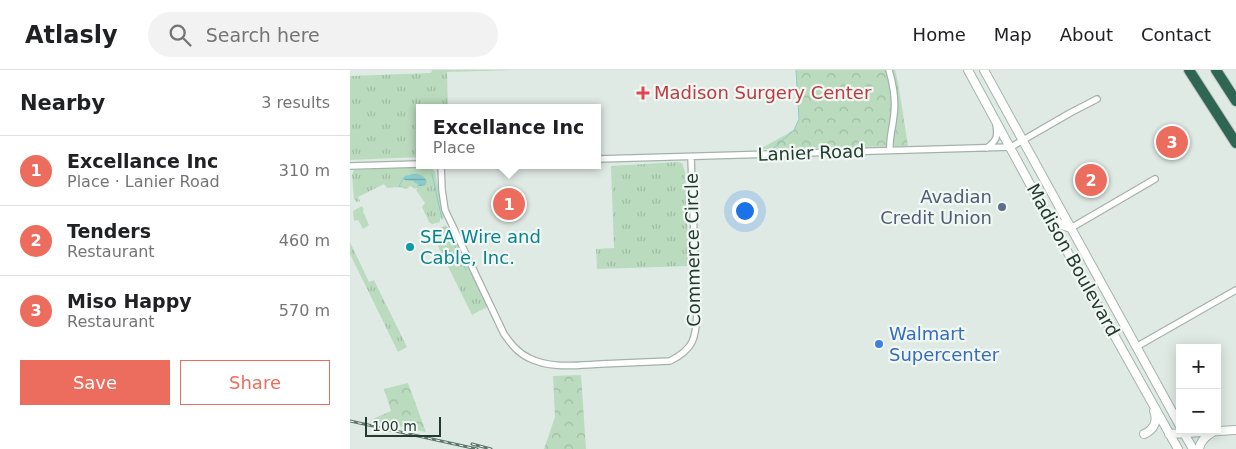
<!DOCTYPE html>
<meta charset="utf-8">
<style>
:root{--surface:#fff;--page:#f2f2f2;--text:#202124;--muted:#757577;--line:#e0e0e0;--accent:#ec6d5d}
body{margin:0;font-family:"DejaVu Sans",sans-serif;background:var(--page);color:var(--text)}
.controls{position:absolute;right:15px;bottom:15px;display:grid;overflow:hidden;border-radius:0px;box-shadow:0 2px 12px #0003}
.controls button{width:45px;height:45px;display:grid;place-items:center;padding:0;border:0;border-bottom:1px solid var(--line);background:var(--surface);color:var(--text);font:25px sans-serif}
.scale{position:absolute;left:15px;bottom:12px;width:76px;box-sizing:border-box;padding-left:5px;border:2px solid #223a30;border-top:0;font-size:14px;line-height:18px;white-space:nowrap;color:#223a30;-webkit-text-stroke:4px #f1f7f3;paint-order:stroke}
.you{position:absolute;left:394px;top:140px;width:18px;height:18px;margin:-12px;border:4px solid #fff;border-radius:50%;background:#1a73e8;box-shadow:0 0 0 8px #1a73e833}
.badge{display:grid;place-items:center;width:32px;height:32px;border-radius:50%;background:var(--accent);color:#fff;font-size:16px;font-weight:700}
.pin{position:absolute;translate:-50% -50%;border:2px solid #fff;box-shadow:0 1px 5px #0006}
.popup{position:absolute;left:66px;top:34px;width:185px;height:65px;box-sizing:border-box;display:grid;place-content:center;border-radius:0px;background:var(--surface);filter:drop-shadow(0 1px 4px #0005);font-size:16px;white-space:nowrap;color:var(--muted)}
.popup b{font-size:19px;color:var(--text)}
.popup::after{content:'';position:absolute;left:50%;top:100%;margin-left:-10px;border:10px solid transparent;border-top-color:var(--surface)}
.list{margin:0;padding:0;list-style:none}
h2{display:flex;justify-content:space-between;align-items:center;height:65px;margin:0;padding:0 20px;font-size:21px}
h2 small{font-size:16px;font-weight:400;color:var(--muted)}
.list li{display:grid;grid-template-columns:32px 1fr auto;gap:15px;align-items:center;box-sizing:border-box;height:70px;padding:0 20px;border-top:1px solid var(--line)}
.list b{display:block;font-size:19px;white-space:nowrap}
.list p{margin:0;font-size:16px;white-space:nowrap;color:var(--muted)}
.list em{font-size:16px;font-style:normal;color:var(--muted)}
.actions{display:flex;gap:10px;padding:15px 20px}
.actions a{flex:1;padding:11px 0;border:1px solid var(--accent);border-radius:0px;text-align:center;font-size:18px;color:var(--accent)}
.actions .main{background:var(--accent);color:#fff}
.icon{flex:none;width:28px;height:28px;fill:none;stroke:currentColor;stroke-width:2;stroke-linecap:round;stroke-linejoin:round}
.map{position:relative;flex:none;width:886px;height:379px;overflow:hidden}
header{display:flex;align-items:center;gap:30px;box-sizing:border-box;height:70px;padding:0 25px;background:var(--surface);border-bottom:1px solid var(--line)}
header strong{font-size:24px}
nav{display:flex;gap:28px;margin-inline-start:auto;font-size:18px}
.search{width:350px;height:45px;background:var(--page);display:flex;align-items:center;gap:12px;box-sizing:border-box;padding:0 18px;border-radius:28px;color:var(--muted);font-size:19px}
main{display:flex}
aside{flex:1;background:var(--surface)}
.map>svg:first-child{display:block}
</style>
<header>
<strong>Atlasly</strong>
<div class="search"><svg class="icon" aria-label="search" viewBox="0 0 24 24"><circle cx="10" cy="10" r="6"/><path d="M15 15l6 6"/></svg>Search here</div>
<nav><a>Home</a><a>Map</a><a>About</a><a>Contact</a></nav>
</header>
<main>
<aside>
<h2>Nearby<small>3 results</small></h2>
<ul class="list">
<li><span class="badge">1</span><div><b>Excellance Inc</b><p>Place · Lanier Road</p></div><em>310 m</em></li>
<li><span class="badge">2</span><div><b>Tenders</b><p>Restaurant</p></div><em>460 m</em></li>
<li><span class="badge">3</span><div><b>Miso Happy</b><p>Restaurant</p></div><em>570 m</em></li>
</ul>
<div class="actions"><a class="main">Save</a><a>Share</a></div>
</aside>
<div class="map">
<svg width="886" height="379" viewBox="0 0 886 379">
<defs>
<pattern id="grass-tufts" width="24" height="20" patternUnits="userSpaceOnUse" patternTransform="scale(1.25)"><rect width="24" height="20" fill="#badbbe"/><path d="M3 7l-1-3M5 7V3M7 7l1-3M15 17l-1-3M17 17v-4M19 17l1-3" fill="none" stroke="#a0bda4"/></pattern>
<pattern id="forest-crowns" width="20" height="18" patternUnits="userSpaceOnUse" patternTransform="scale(1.25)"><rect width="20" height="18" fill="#badbbe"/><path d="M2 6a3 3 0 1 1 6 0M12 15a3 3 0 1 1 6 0" fill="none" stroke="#a0bda4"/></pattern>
<pattern id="water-rules" width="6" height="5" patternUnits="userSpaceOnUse" patternTransform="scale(1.25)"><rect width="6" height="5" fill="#8accce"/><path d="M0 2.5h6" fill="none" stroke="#70a7a8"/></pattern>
</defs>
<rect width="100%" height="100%" fill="#e0eae5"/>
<path fill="url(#grass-tufts)" d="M82 0H166L97 2 98 38H70V87L0 90V6L81 3Z
M328 92 332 93 335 102 339 196 247 199 246 179 264 178 261 96Z
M81 97 85 102 94 147 91 151 92 149 91 148H90V152L82 154 79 152 72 137 75 133 66 120 68 118 67 117 65 119 60 116 57 119 50 117 37 118 34 114 8 127 10 131 7 132 4 129 2 105 4 100Z
M12 136 14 140 13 141 19 155 13 159 8 150 4 151 3 141Z
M95 156 99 158 120 199 137 237 122 245 85 170V162L87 159Z
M0 172 19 212 24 210 57 277 48 282 0 184Z"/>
<path fill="url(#forest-crowns)" d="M446 0H545L548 12 558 76 410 79 444 60 449 49Z
M231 305 236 379H194L205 347 203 306Z
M58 313 76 362 20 350 41 341 34 319Z"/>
<path fill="url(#water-rules)" d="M63 104C70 104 74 105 77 112L75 115 70 116 63 111 55 110 53 108 55 106Z"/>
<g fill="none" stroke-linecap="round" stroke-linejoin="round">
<path stroke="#8accce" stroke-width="1" d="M423 79 444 60 449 49 446 0
M82 104 92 149
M49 117 51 112 53 109
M67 118 69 115
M97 159 116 200"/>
<defs>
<path id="street" d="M539 0C543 14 546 29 544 44 543 57 539 68 540 80
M637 78C647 70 648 67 646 54
M248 89 661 77 720 43 747 29
M91 95 92 120 95 140 154 264C161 274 168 283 179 288 200 299 227 295 251 294 274 293 297 292 320 291 344 279 346 268 347 242L341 87
M0 96 70 94
M721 158 805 109
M786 277 886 220"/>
<path id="secondary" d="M618 0 694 140 828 379
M634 0 830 356
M701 146 711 155 721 158
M832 360 843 379
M794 364C804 360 808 351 804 341
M819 364 886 360
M849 379C850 371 856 366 863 362"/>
<path id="highway" d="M839 0 886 73
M866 0 886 31"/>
</defs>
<use href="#street" stroke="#a3b2ab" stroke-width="8"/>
<use href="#secondary" stroke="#a0b6ab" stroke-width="10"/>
<use href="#highway" stroke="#bdc4c1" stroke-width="12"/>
<use href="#street" stroke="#fff" stroke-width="5.5"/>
<use href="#secondary" stroke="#fff" stroke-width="8"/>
<use href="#highway" stroke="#2f6553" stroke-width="10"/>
<defs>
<path id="rail" d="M0 351 127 379
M122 374 141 379"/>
</defs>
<use href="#rail" stroke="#5c766c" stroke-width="3"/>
<use href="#rail" stroke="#f1f7f3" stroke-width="1" stroke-dasharray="4" stroke-linecap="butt"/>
</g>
<path fill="#e0444e" stroke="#f1f7f3" stroke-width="2" d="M290.5 15.5h5v5h5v5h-5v5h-5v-5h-5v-5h5z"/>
<circle fill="#5c6f8a" stroke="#f1f7f3" stroke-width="2" cx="652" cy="137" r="5"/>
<circle fill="#0f9aa8" stroke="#f1f7f3" stroke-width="2" cx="60" cy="177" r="5"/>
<circle fill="#3f7fe0" stroke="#f1f7f3" stroke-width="2" cx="529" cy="274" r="5"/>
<g text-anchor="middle" stroke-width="4.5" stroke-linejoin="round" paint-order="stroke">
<g font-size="18" fill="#be3a42" stroke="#f1f7f3" text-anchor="start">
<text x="304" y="29">Madison Surgery Center</text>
</g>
<g font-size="18" fill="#223a30" stroke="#f1f7f3">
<text transform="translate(461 83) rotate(-2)" y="6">Lanier Road</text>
<text transform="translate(343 180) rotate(-91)" y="6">Commerce Circle</text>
<text transform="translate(723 190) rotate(61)" y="6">Madison Boulevard</text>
</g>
<g font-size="18" fill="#4e5e75" stroke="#f1f7f3" text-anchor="end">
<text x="642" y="133">Avadian<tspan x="642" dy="21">Credit Union</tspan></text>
</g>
<g font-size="18" fill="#0d838f" stroke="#f1f7f3" text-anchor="start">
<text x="70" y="173">SEA Wire and<tspan x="70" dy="21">Cable, Inc.</tspan></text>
</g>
<g font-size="18" fill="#366cbe" stroke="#f1f7f3" text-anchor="start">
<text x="539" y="270">Walmart<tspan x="539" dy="21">Supercenter</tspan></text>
</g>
</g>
</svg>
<div class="controls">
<button>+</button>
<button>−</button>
</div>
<div class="scale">100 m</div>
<div class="you"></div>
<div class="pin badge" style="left:159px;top:134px">1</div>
<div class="popup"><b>Excellance Inc</b>Place</div>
<div class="pin badge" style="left:741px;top:110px">2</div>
<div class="pin badge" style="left:822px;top:72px">3</div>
</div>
</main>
